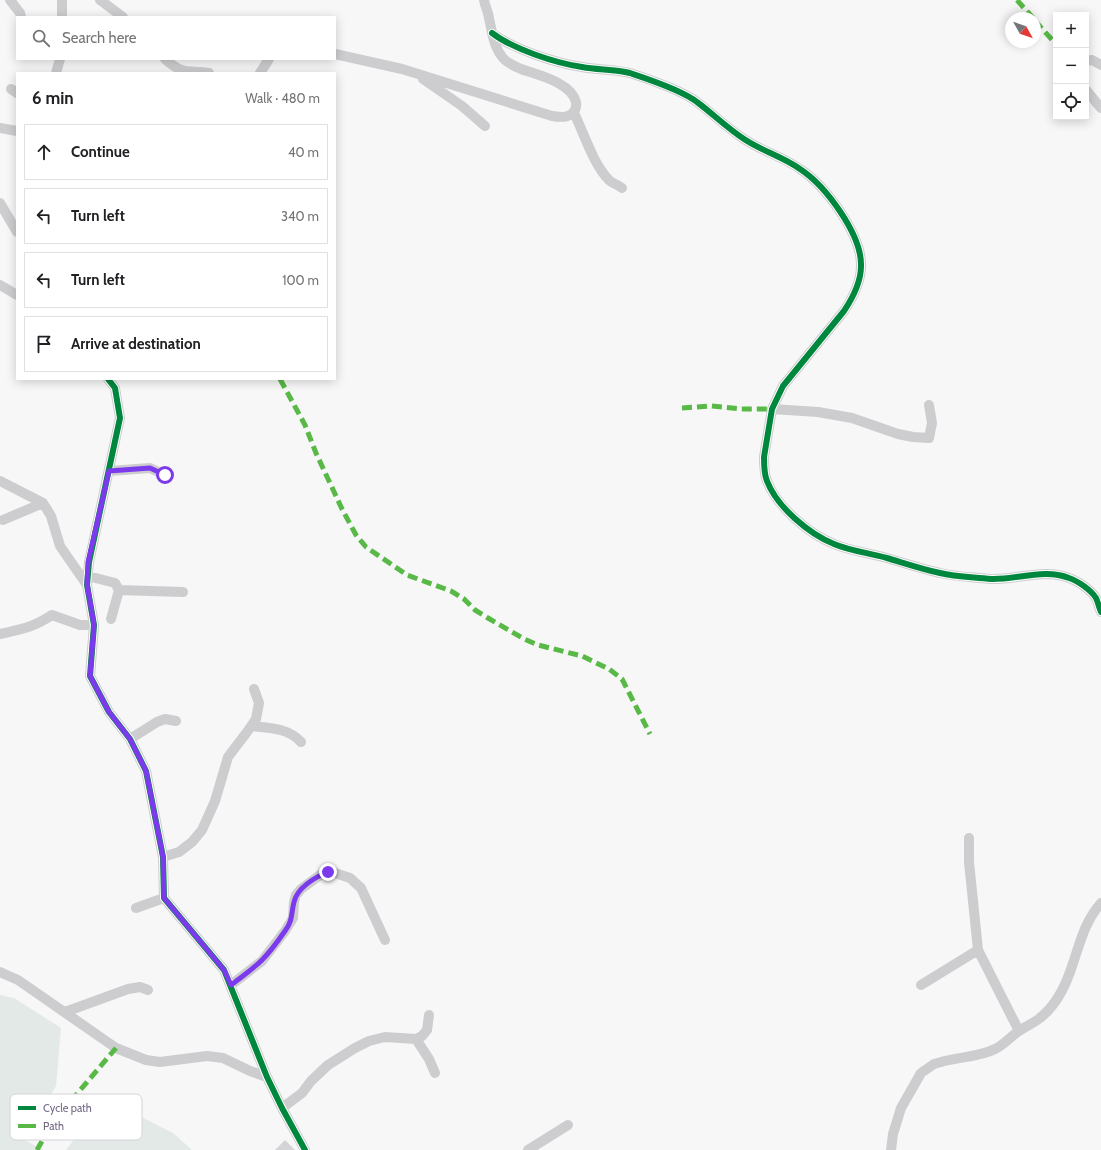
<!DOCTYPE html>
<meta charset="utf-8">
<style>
:root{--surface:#fff;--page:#f6f6f6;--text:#202124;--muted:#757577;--line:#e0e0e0}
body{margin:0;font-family:Cabin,sans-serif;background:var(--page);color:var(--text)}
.controls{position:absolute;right:12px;top:12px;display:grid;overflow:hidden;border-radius:0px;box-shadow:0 2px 10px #0003}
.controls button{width:36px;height:36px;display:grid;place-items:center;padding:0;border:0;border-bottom:1px solid var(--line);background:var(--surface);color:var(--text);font:20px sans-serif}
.compass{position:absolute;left:1005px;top:12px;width:36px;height:36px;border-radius:50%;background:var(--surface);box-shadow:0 2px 10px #0003;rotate:130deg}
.stop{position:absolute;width:12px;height:12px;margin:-9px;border:3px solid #7c3aed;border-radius:50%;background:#fff}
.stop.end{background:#7c3aed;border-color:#fff;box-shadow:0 1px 4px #0008}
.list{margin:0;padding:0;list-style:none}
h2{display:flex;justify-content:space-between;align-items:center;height:52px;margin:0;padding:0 16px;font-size:17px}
h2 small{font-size:13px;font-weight:400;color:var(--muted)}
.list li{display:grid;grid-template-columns:26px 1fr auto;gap:12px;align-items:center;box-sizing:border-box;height:56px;margin:0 8px 8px;padding:0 8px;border:1px solid var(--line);border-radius:0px}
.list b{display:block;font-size:15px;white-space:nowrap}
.list em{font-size:13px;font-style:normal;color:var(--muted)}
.icon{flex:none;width:22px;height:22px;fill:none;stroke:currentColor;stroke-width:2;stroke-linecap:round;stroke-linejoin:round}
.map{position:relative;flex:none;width:1101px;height:1150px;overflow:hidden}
.search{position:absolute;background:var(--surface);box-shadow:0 2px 10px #0003;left:16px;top:16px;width:320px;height:44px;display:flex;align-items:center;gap:10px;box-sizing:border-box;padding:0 14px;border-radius:0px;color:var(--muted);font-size:15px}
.panel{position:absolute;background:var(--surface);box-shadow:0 2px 10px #0003;left:16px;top:72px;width:320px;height:308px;border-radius:0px}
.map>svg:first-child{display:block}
</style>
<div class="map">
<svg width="1101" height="1150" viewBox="0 0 1101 1150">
<rect width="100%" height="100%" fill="#f6f7f6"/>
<path fill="#e3e9e6" d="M0 995 14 998 61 1028 56 1086 23 1139 43 1150H0Z
M106 1099 173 1133 192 1150H66Z"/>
<path fill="#d4d4d6" d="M285 1140 295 1150H275Z"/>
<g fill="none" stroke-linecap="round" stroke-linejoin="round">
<path stroke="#cdcccf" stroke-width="10" d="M10 0 20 13 21 17
M100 0 123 17
M62 17V0
M492 33C513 49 555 63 582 67 598 70 615 69 630 73 648 79 682 90 697 102 713 114 727 128 744 139 762 151 783 157 800 169 826 186 862 235 861 266 861 282 852 299 844 311L783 386 772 409 764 457C764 465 764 474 767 481 777 507 809 534 834 544 850 551 870 553 887 558 904 563 922 569 940 573 956 577 974 577 991 579 1017 580 1044 568 1069 578 1078 581 1091 590 1096 598 1098 602 1099 608 1101 612
M335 54 402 69 552 116C558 117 565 118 570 115 575 112 577 108 576 102 571 82 537 75 521 69 514 66 507 63 503 58 493 46 492 31 489 18 488 11 485 6 484 0
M165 59C183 75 187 70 209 73
M1086 61 1092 60 1101 65
M56 73 60 59
M260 73 269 59
M423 79 462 106 485 126
M11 89 17 93
M1086 90 1101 108
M574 113C584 133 593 164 609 180 612 183 618 185 622 188
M0 128 17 131
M0 203 17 232
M0 285 17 295
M108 379 115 388 120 418 89 562 87 585 94 625 90 676 109 712 130 739 146 771 163 857 164 898 224 970 267 1077 282 1108 305 1150
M772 409 818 412 852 418 898 434 913 437 929 438 932 423 929 405
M109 471 150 468 165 475
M0 481 43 503 51 516 60 546 87 585
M3 520 43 503
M88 576 115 583 119 590 111 619
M119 590 183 592
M0 634C22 629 32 628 52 615L80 625H94
M252 726C270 728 288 728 301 742
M130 739 157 722 165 719 176 721
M969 838V862L978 950 1019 1031
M163 857 179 852 192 842 202 830 215 801 228 757 247 732 256 719 259 703 254 689
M136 908 164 898
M0 972 18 980 116 1048 146 1060 160 1062 207 1056 223 1058 250 1071 267 1077
M231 985 262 961 285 931 293 918 294 902 296 895 301 889 320 875 328 872 335 873 350 878 361 888 385 940
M921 985 978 950
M65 1012 128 989 140 987 148 990
M416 1039 429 1059 435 1073
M282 1108 302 1093 311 1081 328 1065 355 1048 369 1041 385 1037 416 1039 422 1036 427 1030 429 1015
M528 1150 568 1125
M891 1150 893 1134 901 1108 921 1073 934 1064 941 1062C957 1057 980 1057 995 1049 1004 1045 1011 1036 1019 1031 1026 1026 1034 1023 1040 1018 1054 1007 1064 989 1070 972 1079 948 1083 923 1101 903"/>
<path stroke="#58b947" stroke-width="5" stroke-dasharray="10 5" stroke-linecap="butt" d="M1017 0 1033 18
M1035 21 1056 44
M280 379 305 425 316 453 342 509 356 535 366 547 407 575 451 591 464 599 475 610 488 618 524 639 538 645 582 656 609 669 622 679 650 734
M682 408 711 406 741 409H772
M37 1150 53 1122 116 1048"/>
<defs>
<path id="cycleway" d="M492 33C513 49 555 63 582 67 598 70 615 69 630 73 648 79 682 90 697 102 713 114 727 128 744 139 762 151 783 157 800 169 826 186 862 235 861 266 861 282 852 299 844 311L783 386 772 409 764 457C764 465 764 474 767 481 777 507 809 534 834 544 850 551 870 553 887 558 904 563 922 569 940 573 956 577 974 577 991 579 1017 580 1044 568 1069 578 1078 581 1091 590 1096 598 1098 602 1099 608 1101 612
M108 379 115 388 120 418 89 562 87 585 94 625 90 676 109 712 130 739 146 771 163 857 164 898 224 970 267 1077 282 1108 305 1150"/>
</defs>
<use href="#cycleway" stroke="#fff" stroke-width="8"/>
<use href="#cycleway" stroke="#00873e" stroke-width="6"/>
</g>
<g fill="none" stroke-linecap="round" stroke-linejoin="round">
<path stroke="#7c3aed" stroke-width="5" d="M165 475 150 468 109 471 88 562 87 584 94 625 90 676 109 712 130 739 146 771 163 857 164 898 224 970 231 985C241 977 253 969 262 960 271 951 278 941 285 931 293 920 291 914 294 902 297 888 315 877 328 872"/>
</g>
<rect x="10" y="1094" width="132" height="46" rx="6" fill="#fff" stroke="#d5d2da" stroke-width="1"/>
<rect x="18" y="1106" width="18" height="4" fill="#00873e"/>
<rect x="18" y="1124" width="18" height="4" fill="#58b947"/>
<g font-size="11" fill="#746885">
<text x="43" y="1112">Cycle path</text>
<text x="43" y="1130">Path</text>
</g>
</svg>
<div class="controls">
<button>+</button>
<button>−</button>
<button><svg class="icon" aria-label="locate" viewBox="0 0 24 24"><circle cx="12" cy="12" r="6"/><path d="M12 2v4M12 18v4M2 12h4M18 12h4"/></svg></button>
</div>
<svg class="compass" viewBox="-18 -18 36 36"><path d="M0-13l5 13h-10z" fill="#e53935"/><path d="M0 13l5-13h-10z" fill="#757577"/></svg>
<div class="stop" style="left:165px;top:475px"></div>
<div class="stop end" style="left:328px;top:872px"></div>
<div class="search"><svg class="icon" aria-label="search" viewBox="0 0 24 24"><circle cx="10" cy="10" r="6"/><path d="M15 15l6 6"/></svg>Search here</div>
<section class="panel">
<h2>6 min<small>Walk · 480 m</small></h2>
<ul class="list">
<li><svg class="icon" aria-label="ahead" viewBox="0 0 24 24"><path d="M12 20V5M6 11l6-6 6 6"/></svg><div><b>Continue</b></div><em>40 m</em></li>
<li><svg class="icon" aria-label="left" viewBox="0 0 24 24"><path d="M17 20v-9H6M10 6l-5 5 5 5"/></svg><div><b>Turn left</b></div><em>340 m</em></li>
<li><svg class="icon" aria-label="left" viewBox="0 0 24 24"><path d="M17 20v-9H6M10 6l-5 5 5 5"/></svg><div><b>Turn left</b></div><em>100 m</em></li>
<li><svg class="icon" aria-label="arrive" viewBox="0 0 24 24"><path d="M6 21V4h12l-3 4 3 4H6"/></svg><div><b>Arrive at destination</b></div></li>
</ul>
</section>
</div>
